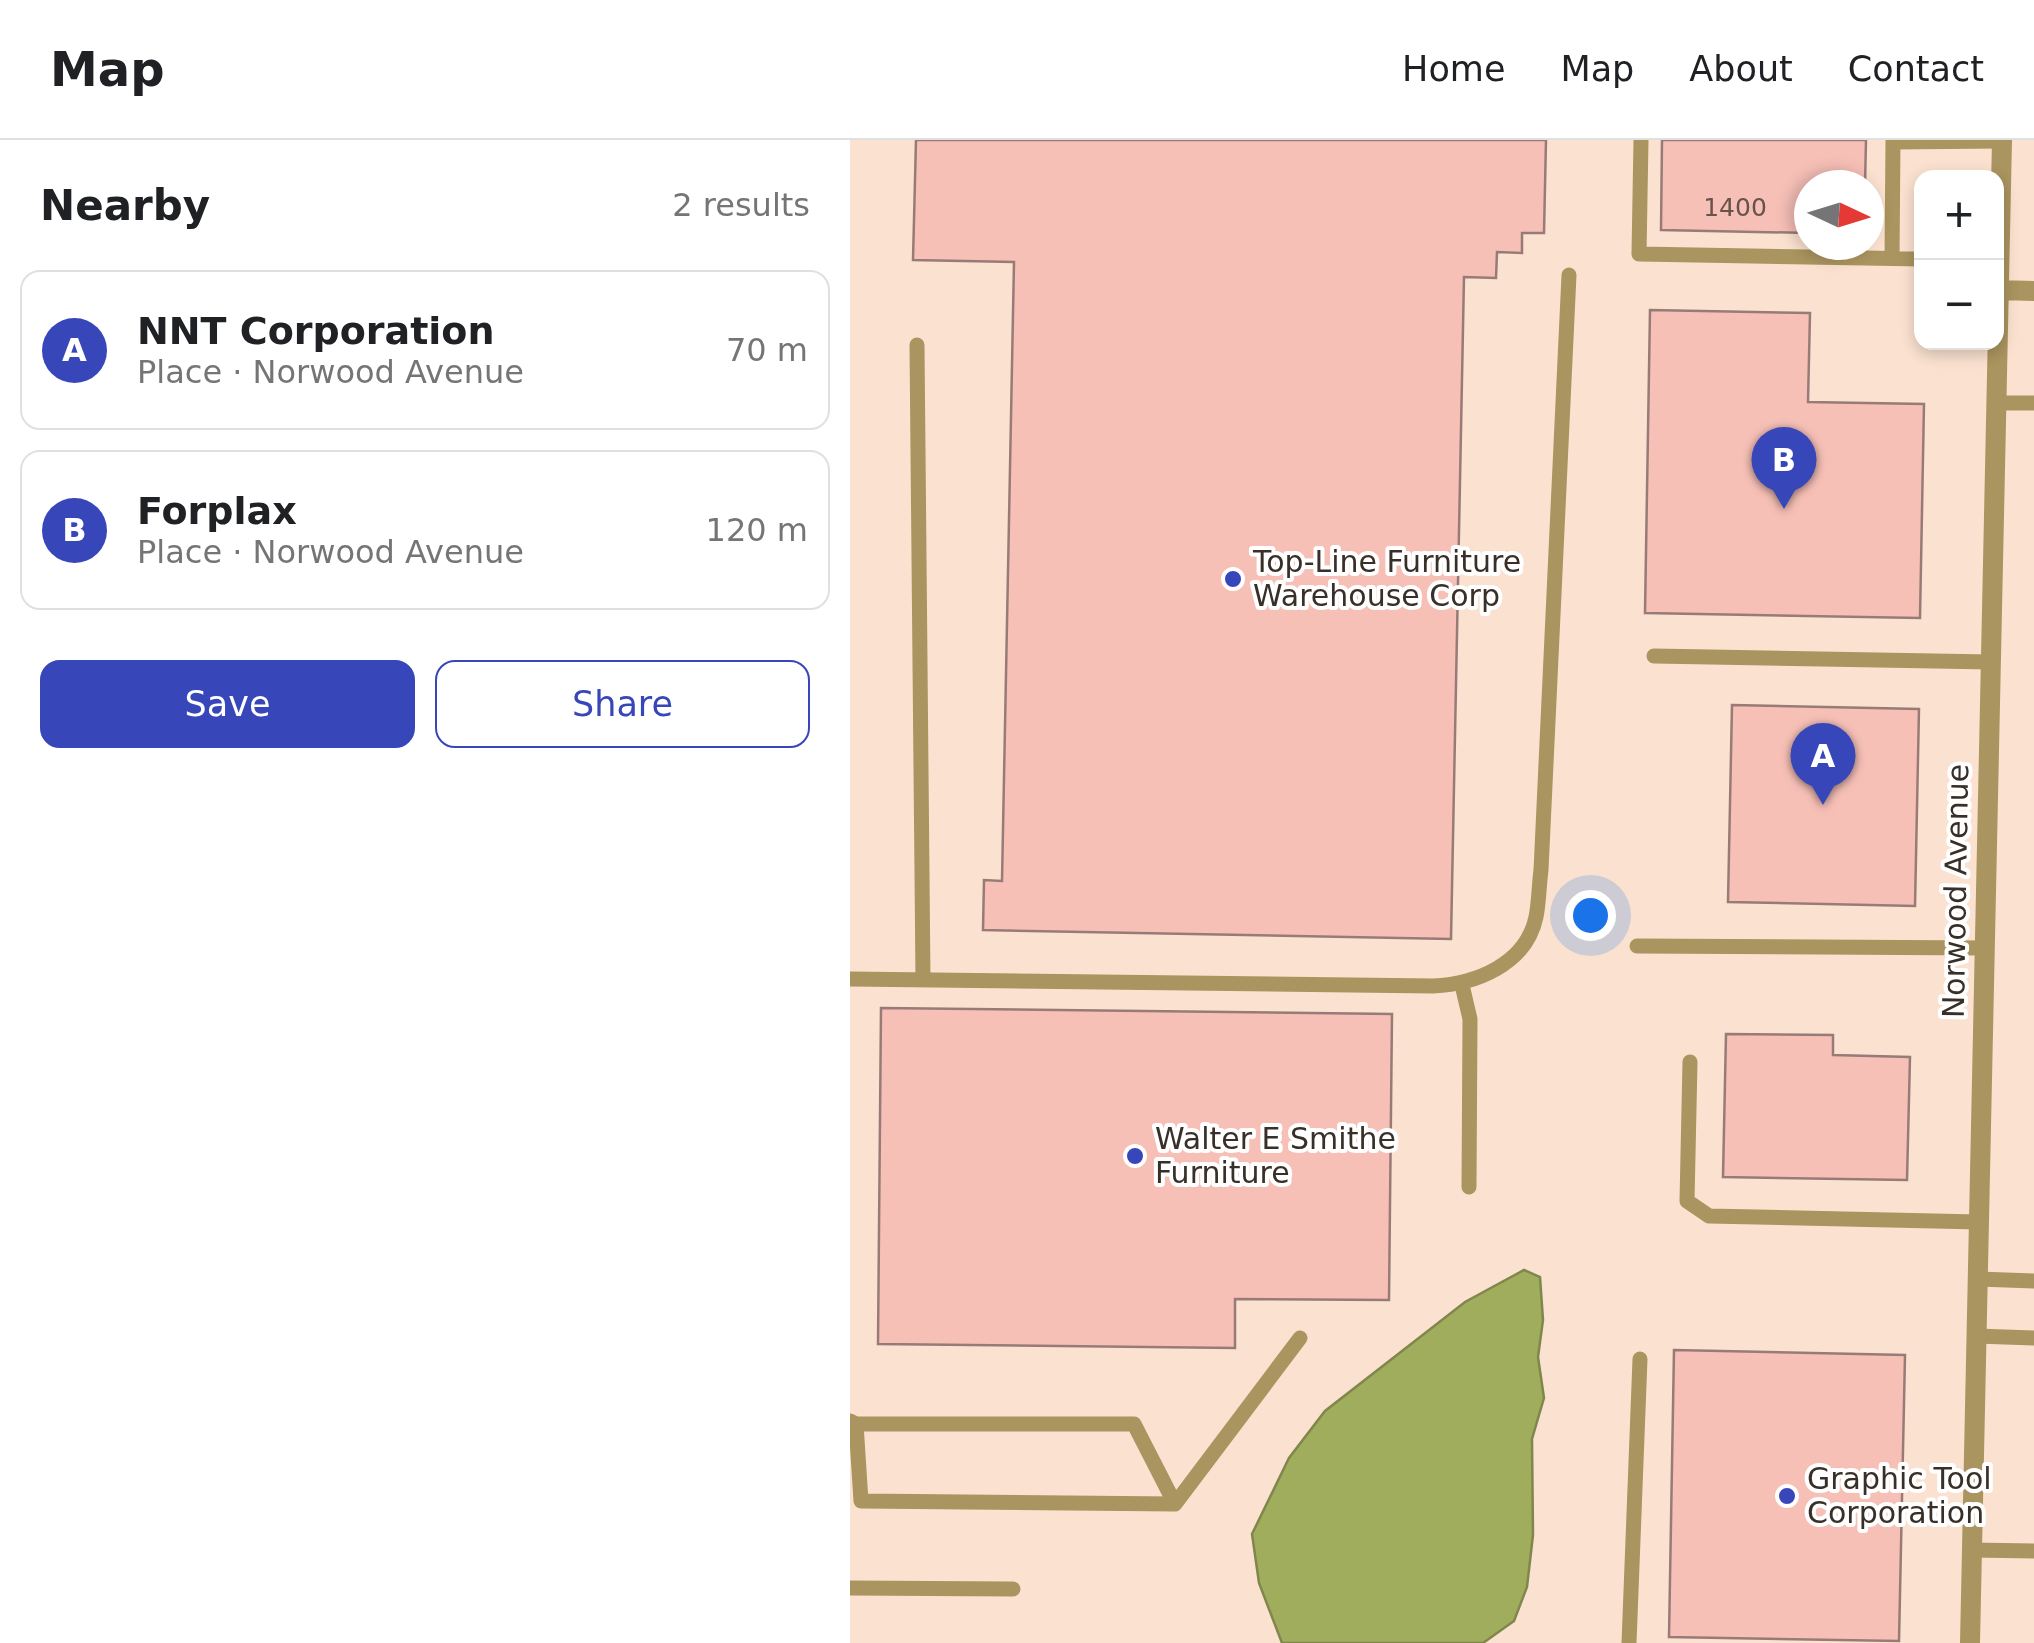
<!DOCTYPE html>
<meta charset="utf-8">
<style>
:root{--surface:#fff;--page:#f2f2f2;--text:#202124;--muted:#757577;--line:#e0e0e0;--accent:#3746b9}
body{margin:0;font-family:"DejaVu Sans",sans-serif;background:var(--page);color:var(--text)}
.controls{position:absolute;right:30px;top:30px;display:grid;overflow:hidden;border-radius:20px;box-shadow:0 5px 15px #0003}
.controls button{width:90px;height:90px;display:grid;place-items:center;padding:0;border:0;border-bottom:2px solid var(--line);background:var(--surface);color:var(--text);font:50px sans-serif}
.compass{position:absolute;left:944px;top:30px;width:90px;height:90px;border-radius:50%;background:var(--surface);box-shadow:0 5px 15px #0003;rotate:94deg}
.you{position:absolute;left:740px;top:775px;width:35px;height:35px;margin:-25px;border:8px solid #fff;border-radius:50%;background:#1a73e8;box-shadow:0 0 0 15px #1a73e833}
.badge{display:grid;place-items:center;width:65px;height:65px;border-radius:50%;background:var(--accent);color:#fff;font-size:32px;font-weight:700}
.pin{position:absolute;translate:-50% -82px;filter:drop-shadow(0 2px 5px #0008)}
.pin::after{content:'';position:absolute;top:52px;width:35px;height:30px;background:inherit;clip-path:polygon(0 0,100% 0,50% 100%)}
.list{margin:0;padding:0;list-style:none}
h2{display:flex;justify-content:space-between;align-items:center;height:130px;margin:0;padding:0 40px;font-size:42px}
h2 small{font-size:32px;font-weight:400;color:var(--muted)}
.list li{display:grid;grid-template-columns:65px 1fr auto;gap:30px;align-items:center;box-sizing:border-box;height:160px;margin:0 20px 20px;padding:0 20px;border:2px solid var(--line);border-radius:20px}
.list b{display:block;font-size:38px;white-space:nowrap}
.list p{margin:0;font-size:32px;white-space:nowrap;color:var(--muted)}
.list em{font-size:32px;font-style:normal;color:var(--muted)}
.actions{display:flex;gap:20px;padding:30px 40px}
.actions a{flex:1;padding:22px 0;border:2px solid var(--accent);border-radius:20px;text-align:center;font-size:35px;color:var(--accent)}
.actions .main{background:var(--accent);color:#fff}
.map{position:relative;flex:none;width:1184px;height:1503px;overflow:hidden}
header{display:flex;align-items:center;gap:60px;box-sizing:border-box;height:140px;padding:0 50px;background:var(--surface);border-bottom:2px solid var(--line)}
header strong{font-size:48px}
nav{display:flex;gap:55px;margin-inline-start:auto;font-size:35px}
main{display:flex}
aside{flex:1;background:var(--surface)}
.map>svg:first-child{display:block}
</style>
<header>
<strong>Map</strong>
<nav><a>Home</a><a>Map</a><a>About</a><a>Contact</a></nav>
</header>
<main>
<aside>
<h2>Nearby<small>2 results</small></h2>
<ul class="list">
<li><span class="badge">A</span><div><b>NNT Corporation</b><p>Place · Norwood Avenue</p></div><em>70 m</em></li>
<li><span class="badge">B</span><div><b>Forplax</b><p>Place · Norwood Avenue</p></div><em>120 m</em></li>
</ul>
<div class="actions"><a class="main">Save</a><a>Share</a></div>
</aside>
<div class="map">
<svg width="1184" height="1503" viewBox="0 0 1184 1503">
<rect width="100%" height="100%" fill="#fcede2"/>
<path fill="#fbe2d0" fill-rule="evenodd" d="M0 0H1184V1503H0ZM1072 38H1146V202H1072ZM959 45H1019V105H959Z"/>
<path fill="#a0ad5c" stroke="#81874c" stroke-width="2.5" d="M674 1130 690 1137 693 1180 688 1217 694 1258 682 1299 683 1395 677 1447 664 1481 633 1503H432L409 1443 402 1394 439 1318 475 1271 615 1162Z"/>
<path fill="#f7c0b7" stroke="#987b77" stroke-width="2.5" d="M66 0H696L694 93H672V113L647 112 646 138 614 137 601 799 133 790 134 740 152 741 164 122 63 120Z
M812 0H1016L1015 45H959V93L811 90Z
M800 170 960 173 958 262 1074 264 1070 478 795 473Z
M882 565 1069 569 1065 766 878 762Z
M31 868 542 874 539 1160 385 1159V1208L28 1204Z
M876 894 983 895V915L1060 917 1057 1040 873 1037Z
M824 1210 1055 1215 1049 1501 819 1497Z"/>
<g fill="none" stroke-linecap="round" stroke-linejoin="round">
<path stroke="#aa945f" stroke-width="15" d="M791 0 789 114 1072 119
M1043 2 1152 1
M1042 118 1043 0
M67 205 73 840
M1147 263H1184
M804 516 1141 522
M787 806 1135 808
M0 839 583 846C625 844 676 825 686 777 689 762 689 745 691 730L719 135
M612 845 620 879 619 1047
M840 922 837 1061 859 1076 1129 1082
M1128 1139 1184 1141
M1126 1196 1184 1198
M0 1281 6 1284 11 1361 325 1364 450 1198
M6 1284H284L325 1364
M1122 1410 1184 1411
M0 1448 163 1449
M779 1503 790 1219"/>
<path stroke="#aa945f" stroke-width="20" d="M1149 150 1184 151
M1120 1503 1152 0"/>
</g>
<g fill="#3746b9" stroke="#fff" stroke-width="4">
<circle cx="383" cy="439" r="10"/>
<circle cx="285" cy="1016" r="10"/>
<circle cx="937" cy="1356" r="10"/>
</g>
<g text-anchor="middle" stroke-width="8" stroke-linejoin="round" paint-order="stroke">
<g font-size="25" fill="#68534c">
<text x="885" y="76">1400</text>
</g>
<g font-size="30" fill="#382f28" stroke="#fff" text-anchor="start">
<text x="403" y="432">Top-Line Furniture<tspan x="403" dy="34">Warehouse Corp</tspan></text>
<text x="305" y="1009">Walter E Smithe<tspan x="305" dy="34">Furniture</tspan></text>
<text x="957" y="1349">Graphic Tool<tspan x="957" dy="34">Corporation</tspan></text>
</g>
<g font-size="30" fill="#382f28" stroke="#fff">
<text transform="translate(1106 751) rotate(-89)" y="10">Norwood Avenue</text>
</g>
</g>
</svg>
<div class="controls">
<button>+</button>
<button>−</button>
</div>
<svg class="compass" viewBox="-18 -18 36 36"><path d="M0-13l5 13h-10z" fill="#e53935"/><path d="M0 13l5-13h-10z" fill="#757577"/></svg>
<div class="you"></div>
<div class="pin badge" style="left:973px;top:665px">A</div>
<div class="pin badge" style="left:934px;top:369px">B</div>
</div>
</main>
